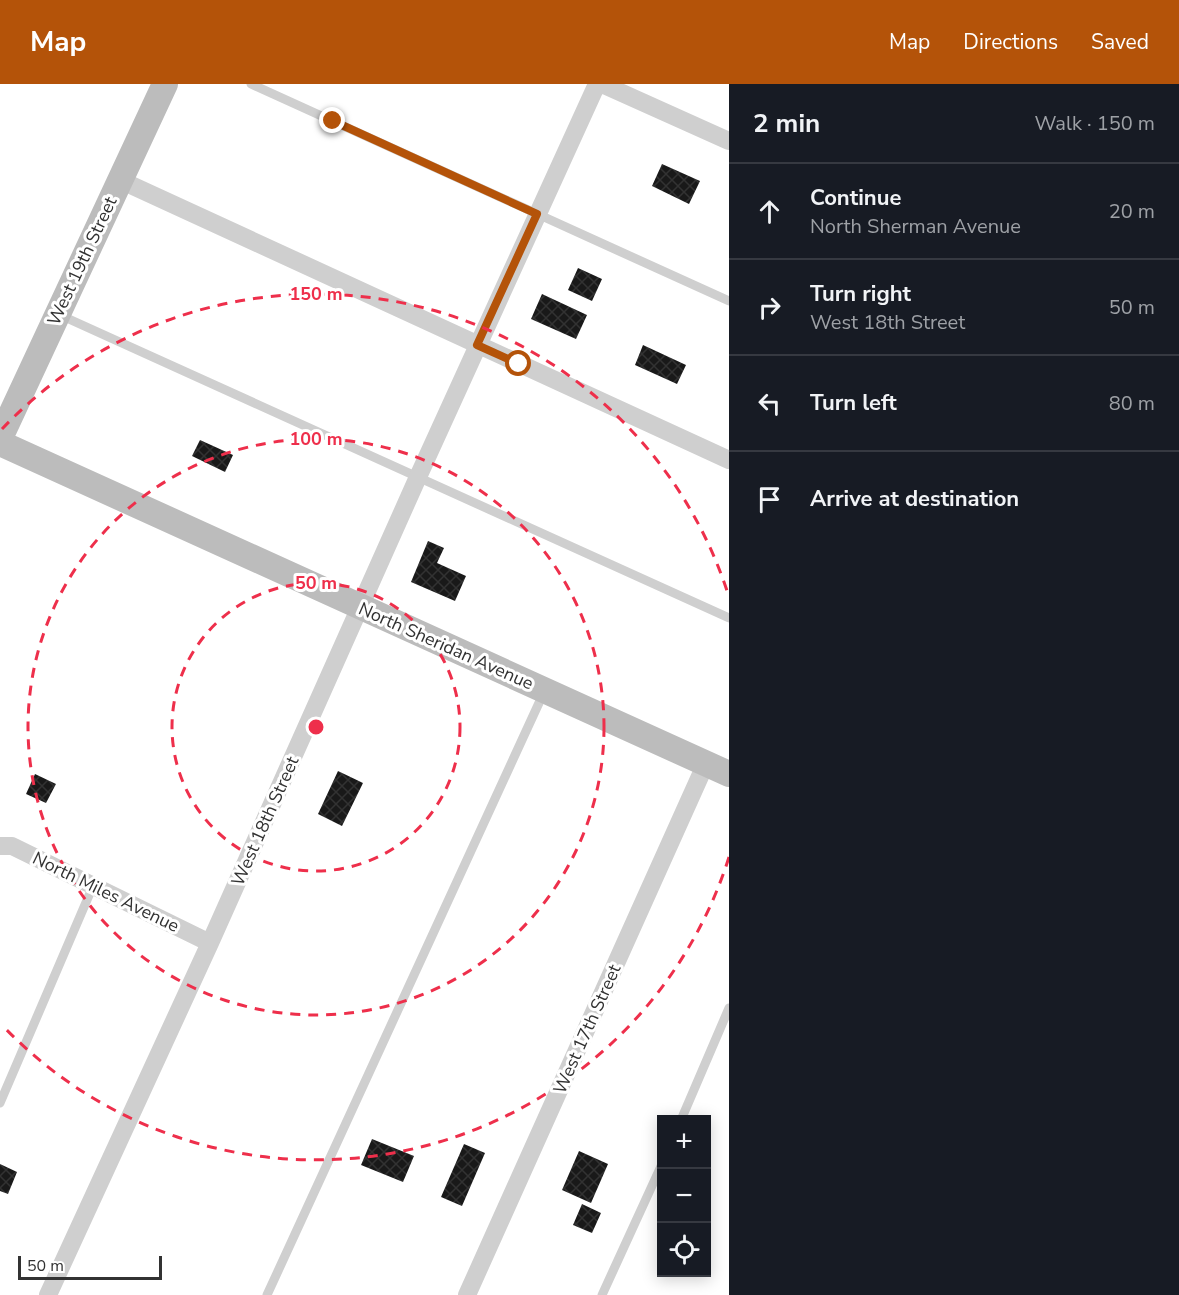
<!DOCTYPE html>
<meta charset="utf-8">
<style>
:root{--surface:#171b24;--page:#20242c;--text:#f1f3f6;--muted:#9ea1a6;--line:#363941;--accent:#b45309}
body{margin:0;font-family:"Nunito Sans",sans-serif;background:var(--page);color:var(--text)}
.controls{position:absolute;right:18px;bottom:18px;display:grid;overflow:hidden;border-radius:0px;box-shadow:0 3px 15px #0003}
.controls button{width:54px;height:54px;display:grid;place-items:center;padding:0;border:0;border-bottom:2px solid var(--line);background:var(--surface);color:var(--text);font:30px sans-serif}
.scale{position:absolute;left:18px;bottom:15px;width:144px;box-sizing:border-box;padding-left:6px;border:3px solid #323232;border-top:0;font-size:16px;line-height:21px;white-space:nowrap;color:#323232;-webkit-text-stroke:4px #fff;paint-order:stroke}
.stop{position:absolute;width:18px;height:18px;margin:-14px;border:4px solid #b45309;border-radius:50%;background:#fff}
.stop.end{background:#b45309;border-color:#fff;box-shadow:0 2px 6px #0008}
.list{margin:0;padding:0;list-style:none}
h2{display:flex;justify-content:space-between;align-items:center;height:78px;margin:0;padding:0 24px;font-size:26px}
h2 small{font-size:20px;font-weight:400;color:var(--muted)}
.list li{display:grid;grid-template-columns:39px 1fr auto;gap:18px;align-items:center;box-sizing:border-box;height:96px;padding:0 24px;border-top:2px solid var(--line)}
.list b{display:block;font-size:22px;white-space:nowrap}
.list p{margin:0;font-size:20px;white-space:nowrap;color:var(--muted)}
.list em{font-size:20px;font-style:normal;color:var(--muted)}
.icon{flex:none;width:33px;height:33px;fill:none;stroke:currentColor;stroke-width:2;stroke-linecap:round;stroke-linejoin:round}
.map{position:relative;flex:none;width:729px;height:1211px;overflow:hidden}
header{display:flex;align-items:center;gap:36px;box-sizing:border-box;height:84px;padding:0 30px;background:var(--accent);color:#fff}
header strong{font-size:28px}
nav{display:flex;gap:33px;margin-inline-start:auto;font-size:21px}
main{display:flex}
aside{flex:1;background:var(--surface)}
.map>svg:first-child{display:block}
</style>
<header>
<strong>Map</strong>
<nav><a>Map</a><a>Directions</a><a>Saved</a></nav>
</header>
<main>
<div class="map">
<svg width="729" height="1211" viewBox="0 0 729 1211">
<defs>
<pattern id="building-cross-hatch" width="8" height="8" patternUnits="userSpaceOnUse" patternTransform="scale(1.5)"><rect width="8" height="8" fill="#191919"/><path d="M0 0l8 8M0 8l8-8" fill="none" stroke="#323232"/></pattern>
</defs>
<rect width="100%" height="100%" fill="#fff"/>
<path fill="url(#building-cross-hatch)" d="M662 80 700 97 689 120 652 102Z
M578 184 602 195 592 217 568 206Z
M542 210 587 231 576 255 531 235Z
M643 261 686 281 677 300 635 281Z
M200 356 233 371 225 388 192 372Z
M428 457 444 464 437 479 466 492 455 517 411 498Z
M338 687 363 699 342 742 318 730Z
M35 690 56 700 46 719 26 710Z
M372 1055 414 1072 403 1098 361 1081Z
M464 1060 485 1069 462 1122 441 1113Z
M579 1067 608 1080 591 1119 562 1106Z
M0 1080 17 1088 8 1110 0 1107Z
M582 1120 601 1129 592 1149 573 1141Z"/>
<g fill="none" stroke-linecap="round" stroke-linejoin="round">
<path stroke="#cfcfcf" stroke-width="9" d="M251 0 729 217
M60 231 729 534
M0 1019 93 802
M681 1036 729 924
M267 1211 544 608
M602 1211 662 1080"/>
<path stroke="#cfcfcf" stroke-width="18" d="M602 0 729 57
M120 96 729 376
M0 762H12L210 859
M48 1211 210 859 418 393 597 0
M467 1211 706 679"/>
<path stroke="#bcbcbc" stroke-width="26" d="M0 354 165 0
M0 359 729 690"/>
</g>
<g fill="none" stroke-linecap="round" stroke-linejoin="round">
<path stroke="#b45309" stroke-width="8" d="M333 37 537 130 477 261 519 280"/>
</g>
<g fill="none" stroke="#ee2f4b" stroke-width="3" stroke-dasharray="10 8">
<circle cx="316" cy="643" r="144"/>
<circle cx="316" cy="643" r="288"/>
<path d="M729 773A433 433 0 0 1 2 941M2 345A433 433 0 0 1 729 513"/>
</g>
<g text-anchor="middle" stroke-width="6" stroke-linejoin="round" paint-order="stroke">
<g font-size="18" fill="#323232" stroke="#fff">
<text transform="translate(82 177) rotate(-65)" y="6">West 19th Street</text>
<text transform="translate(446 562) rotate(24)" y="6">North Sheridan Avenue</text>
<text transform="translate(265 737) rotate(-66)" y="6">West 18th Street</text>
<text transform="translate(106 808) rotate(26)" y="6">North Miles Avenue</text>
<text transform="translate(587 945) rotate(-66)" y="6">West 17th Street</text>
</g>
</g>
<circle cx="316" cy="643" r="9" fill="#ee2f4b" stroke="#fff" stroke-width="3"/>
<g font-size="18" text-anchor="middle" font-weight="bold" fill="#ee2f4b" stroke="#fff" stroke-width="6" stroke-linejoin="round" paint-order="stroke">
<text x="316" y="216">150 m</text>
<text x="316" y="361">100 m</text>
<text x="316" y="505">50 m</text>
</g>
</svg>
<div class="controls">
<button>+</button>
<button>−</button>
<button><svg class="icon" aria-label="locate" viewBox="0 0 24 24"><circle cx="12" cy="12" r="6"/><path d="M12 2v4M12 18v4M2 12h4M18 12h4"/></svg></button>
</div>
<div class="scale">50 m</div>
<div class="stop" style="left:519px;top:280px"></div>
<div class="stop end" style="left:333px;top:37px"></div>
</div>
<aside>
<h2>2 min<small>Walk · 150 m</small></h2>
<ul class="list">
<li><svg class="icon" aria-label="ahead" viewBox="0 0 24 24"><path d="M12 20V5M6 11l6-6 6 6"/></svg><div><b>Continue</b><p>North Sherman Avenue</p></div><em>20 m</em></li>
<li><svg class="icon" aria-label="right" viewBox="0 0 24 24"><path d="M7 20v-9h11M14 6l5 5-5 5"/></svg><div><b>Turn right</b><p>West 18th Street</p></div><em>50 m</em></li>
<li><svg class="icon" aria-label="left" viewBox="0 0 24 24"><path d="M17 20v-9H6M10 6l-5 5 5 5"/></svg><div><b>Turn left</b></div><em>80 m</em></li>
<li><svg class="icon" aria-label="arrive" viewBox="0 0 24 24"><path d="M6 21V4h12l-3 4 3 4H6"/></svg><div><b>Arrive at destination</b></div></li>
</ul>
</aside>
</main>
